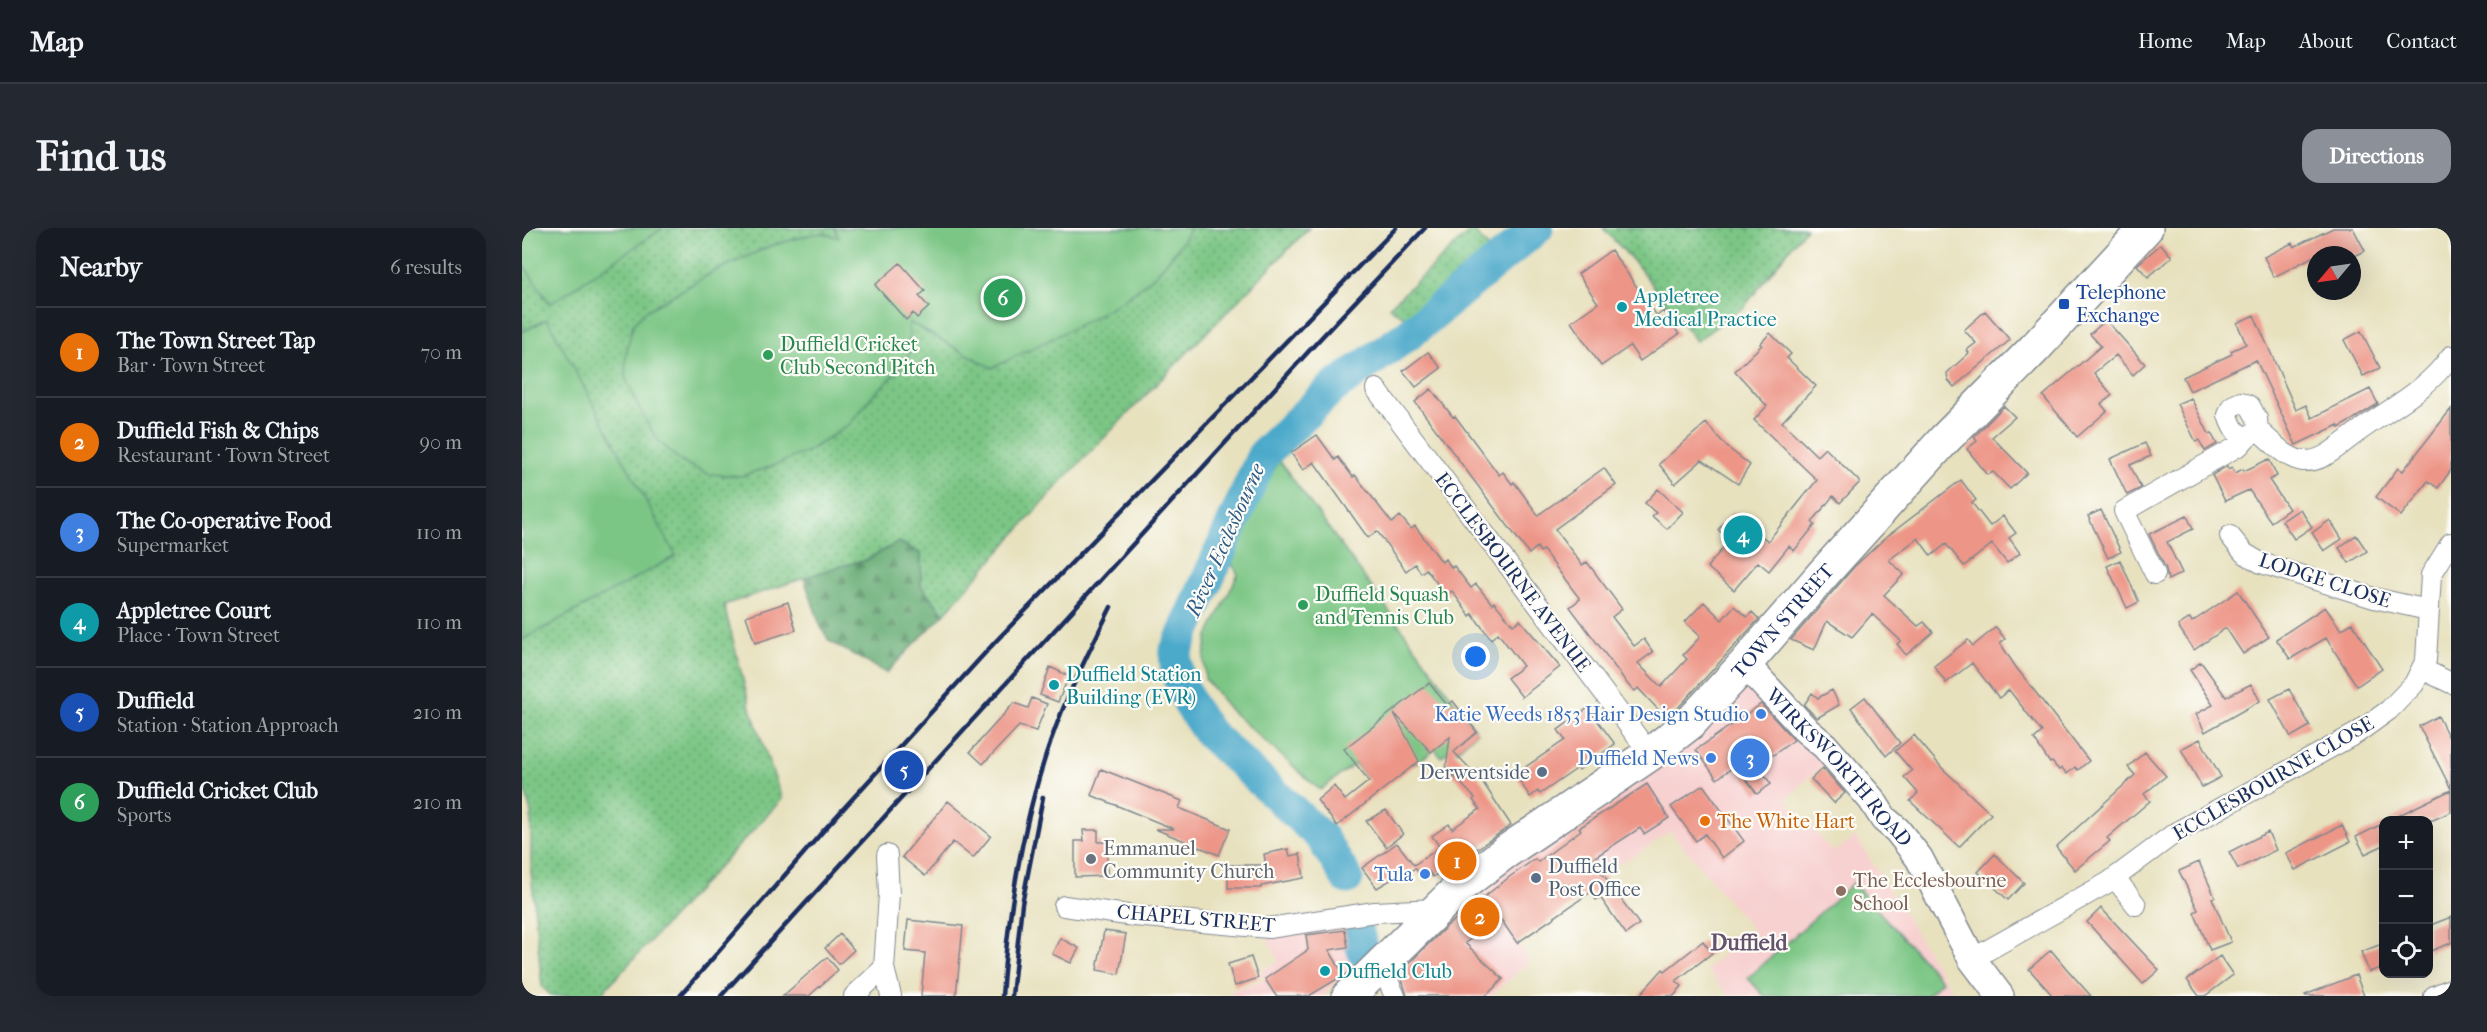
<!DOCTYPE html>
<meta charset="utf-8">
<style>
:root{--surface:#171b24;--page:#242831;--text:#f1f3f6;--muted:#9ea1a6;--line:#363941;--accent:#8c9099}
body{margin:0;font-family:"IM FELL French Canon",serif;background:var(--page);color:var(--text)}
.controls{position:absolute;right:18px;bottom:18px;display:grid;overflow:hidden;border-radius:12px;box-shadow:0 6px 24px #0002}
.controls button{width:54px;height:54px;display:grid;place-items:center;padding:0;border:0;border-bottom:2px solid var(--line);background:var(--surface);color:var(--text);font:30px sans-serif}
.compass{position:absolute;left:1785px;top:18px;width:54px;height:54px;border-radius:50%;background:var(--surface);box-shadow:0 6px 24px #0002;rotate:241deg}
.you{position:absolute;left:954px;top:429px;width:21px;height:21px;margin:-15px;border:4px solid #fff;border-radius:50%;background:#1a73e8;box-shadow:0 0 0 9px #1a73e833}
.badge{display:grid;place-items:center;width:39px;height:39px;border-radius:50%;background:var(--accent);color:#fff;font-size:20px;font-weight:700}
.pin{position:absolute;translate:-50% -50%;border:3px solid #fff;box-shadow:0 2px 6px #0006}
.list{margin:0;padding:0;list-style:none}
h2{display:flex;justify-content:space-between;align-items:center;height:78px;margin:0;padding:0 24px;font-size:26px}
h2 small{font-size:20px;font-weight:400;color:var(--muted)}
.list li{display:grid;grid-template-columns:39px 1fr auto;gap:18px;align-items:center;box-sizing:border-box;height:90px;padding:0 24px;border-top:2px solid var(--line)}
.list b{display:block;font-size:22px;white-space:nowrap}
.list p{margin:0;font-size:20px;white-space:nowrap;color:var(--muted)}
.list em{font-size:20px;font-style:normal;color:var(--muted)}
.icon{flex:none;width:33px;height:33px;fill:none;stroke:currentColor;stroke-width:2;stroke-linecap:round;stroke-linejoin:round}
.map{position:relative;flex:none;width:1929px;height:768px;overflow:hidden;border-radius:18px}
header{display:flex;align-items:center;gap:36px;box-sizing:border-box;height:84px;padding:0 30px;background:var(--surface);border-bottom:2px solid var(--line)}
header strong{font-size:28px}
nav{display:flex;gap:33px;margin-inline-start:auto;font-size:21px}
.intro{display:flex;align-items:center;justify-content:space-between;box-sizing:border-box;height:144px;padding:0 36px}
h1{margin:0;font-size:42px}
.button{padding:15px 27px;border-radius:18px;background:var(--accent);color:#fff;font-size:21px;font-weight:700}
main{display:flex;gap:36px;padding:0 36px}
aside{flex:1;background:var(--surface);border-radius:18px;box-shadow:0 6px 24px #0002}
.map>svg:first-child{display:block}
</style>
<header>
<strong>Map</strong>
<nav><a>Home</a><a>Map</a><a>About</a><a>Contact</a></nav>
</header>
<div class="intro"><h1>Find us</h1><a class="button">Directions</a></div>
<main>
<aside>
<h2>Nearby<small>6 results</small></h2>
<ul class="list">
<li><span class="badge" style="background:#e8710a">1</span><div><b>The Town Street Tap</b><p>Bar · Town Street</p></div><em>70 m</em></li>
<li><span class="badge" style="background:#e8710a">2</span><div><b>Duffield Fish &amp; Chips</b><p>Restaurant · Town Street</p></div><em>90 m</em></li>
<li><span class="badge" style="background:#3f7fe0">3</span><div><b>The Co-operative Food</b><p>Supermarket</p></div><em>110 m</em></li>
<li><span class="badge" style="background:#0f9aa8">4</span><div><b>Appletree Court</b><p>Place · Town Street</p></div><em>110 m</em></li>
<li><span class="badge" style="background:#1a4fb4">5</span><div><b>Duffield</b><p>Station · Station Approach</p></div><em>210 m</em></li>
<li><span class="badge" style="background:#2e9e5b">6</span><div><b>Duffield Cricket Club</b><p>Sports</p></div><em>210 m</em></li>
</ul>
</aside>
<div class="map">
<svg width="1929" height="768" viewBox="0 0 1929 768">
<defs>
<pattern id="grass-dots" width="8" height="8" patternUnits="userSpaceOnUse" patternTransform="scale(1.5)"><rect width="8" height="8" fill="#7bc685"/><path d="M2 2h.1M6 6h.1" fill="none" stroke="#64a170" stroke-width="1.8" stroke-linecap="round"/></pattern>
<pattern id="forest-firs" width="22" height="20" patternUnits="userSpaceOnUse" patternTransform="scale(1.5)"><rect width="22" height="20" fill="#64ab72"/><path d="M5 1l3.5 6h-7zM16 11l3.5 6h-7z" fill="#528c61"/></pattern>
</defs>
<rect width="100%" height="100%" fill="#fdfcf7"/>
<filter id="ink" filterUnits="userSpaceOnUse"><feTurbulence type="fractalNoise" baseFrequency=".0167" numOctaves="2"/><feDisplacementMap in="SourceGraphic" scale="12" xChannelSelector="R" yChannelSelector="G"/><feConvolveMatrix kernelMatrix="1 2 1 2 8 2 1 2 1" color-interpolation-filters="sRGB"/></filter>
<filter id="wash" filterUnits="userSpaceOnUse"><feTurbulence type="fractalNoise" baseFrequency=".008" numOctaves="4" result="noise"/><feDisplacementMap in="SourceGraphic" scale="24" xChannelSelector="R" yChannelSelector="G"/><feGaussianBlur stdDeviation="1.35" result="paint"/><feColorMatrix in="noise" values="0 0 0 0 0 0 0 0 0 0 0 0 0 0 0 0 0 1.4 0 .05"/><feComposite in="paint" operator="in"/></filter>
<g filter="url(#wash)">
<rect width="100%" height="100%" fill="#e7e1be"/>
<path fill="#f7d0d0" d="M1224 462 1233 463 1303 535 1264 571 1311 624 1334 609 1423 752 1435 768H1208L1184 742 1230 701 1148 603 1114 627 1082 642 987 702 1008 733 969 768H878L869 738 907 700Z
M823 700 835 733 801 768H709L710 762 741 753 738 743 757 734 745 709Z"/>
<path fill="url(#grass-dots)" stroke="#4b7a72" stroke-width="1.5" d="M0 0H787L539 254 422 386 399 358V326L377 314 342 333 315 339 202 377 228 479 260 571 77 768H30L20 759 9 643V585L0 550Z
M1081 0H1284L1221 80 1174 113 1115 37Z
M950 1 971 25 888 93 867 79Z"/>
<path fill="url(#forest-firs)" stroke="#406d68" stroke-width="1.5" d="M377 314 399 326V358L422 386 364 445 307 413 298 397 282 350 315 339 342 333Z"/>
<path fill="#7bc685" stroke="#4b7a72" stroke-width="1.5" d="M0 0H141L28 76 0 35Z
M313 0H669C658 17 647 33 633 47 592 85 520 114 470 140L387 94V127L370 149 350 168 328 196 288 222 251 238 219 248 186 246 158 233 135 211 115 176 103 148 104 126 111 97 122 84 191 44 248 18 287 7 302 5 317 10Z
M25 91 154 328 0 412V104Z
M757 232 955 504 935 523 932 519 919 529 913 521 892 537 878 520 843 548 833 536 798 562 709 483 683 451 682 429 686 408 716 346 706 329Z
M1331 655 1420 753 1404 768H1242L1226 750Z"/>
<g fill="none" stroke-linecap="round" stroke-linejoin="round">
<path stroke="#4ba9ca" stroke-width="33" d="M825 650 799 609 687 505 668 477 655 445 653 425 741 227 808 162 887 106 1015 0
M836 706 842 725"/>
</g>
<g id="blocks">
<path fill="#ed9688" d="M1811 0H1831L1843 23 1835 27H1794L1752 49 1742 29 1770 15 1772 19Z
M1639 16 1650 29 1626 49 1615 37Z
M1089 22 1135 88 1141 83 1157 106 1118 133 1108 118 1079 138 1049 94 1076 75 1056 46Z
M378 35 403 63 397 68 407 79 395 90 391 85 384 92 353 57Z
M1463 83 1488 112 1432 159 1426 152 1425 145 1447 125 1445 122 1454 115 1442 102Z
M1732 87 1774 182 1784 177 1790 190 1848 161 1856 176 1817 200 1816 197 1774 217 1734 132 1668 163 1661 149 1710 126 1709 123 1724 116 1715 95Z
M1584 92 1623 136 1611 147 1594 127 1572 145 1590 167 1579 176 1585 183 1555 209 1521 168 1579 118 1568 106Z
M1839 103 1858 140 1841 148 1822 112Z
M1248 105 1269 126 1265 130 1294 158 1260 194 1295 228 1303 220 1338 254 1318 275 1311 268 1290 294 1293 297 1272 323 1267 318 1247 343 1236 334 1212 362 1185 339 1208 312 1196 302 1211 284 1246 313 1295 252 1232 192 1245 178 1213 143 1240 117 1238 116Z
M906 124 919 140 894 159 881 143Z
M909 161 931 189 933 188 977 247 981 244 990 256 992 254 1016 287 1082 240 1094 257 1033 301 1060 337 1065 334 1100 381 1090 389 1112 418 1122 411 1131 424 1116 435 1139 459 1165 431 1161 427 1177 410 1178 408 1163 394 1182 374 1200 392 1212 378 1225 389 1230 384 1237 391 1155 481 1144 490 1116 460 1113 463 1107 458 1048 379 1058 371 1021 322 1018 324 1015 319 1007 326 893 174Z
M1669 170 1687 206 1689 205 1695 216 1683 223 1677 212 1674 214 1655 176Z
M1482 178 1493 189 1470 209 1505 245 1488 261 1471 244 1466 247 1445 221 1455 213 1452 209Z
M1929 181V242L1916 260 1906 253 1879 288 1854 269 1876 240 1881 243Z
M1184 195 1205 219 1228 237 1216 256 1180 232 1153 256 1137 236Z
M795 207 813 232 816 229 831 249 833 247 870 295 878 288 889 301 893 298 920 334 923 331 930 340 932 338 949 360 954 356 970 376 972 374 991 397 998 392 1038 439 1000 469 985 450 1001 438 976 405 969 411 950 386 948 388 930 363 924 367 904 341 899 345 893 336 884 343 855 303 846 310 792 234 781 242 769 225Z
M1623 215 1629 228 1608 237 1619 260 1605 267 1588 231Z
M1747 231 1755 248 1747 252 1767 281 1749 294 1727 262 1703 273 1690 247 1705 238 1706 241 1710 239 1713 245 1721 241 1722 243Z
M1439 252 1454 272 1450 275 1468 298 1481 288 1494 305 1487 310 1498 325 1485 335 1470 316 1442 338 1424 316 1409 328 1396 310 1367 332 1382 346 1362 367 1396 398 1402 394 1411 404 1384 427 1375 416 1379 413 1350 386 1330 409 1305 393 1292 422 1269 412 1332 339 1363 310Z
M1136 261 1161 284 1145 301 1130 288 1134 285 1123 275Z
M1778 281 1790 299 1772 311 1760 293Z
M1579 282 1599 324 1586 330 1566 288Z
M1665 288 1671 301 1645 314 1660 345 1646 352 1644 341 1627 306Z
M1808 292 1820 311 1802 323 1790 305Z
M1834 307 1845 323 1827 335 1817 320Z
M1598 332 1617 374 1605 380 1585 338Z
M1716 363 1747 409 1721 426 1704 400 1672 422 1656 398 1668 390 1670 394Z
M266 374 274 402 233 415 224 388Z
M1803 379 1819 402 1830 395 1860 441 1835 458 1804 410 1768 431 1754 411Z
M1474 399 1483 411 1478 415 1493 438 1567 533 1556 542 1553 539 1545 546 1540 540 1537 542 1530 534 1528 535 1512 511 1520 504 1487 462 1477 470 1450 435 1424 455 1412 438 1446 412 1451 418Z
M1679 434 1704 469 1729 456 1738 473 1683 504 1674 486 1691 477 1668 442Z
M528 439 547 448 536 474 518 467Z
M907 455 925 477 931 473 955 504 932 524 960 553 989 597 926 641 925 639 911 649 907 644 900 649 893 640 877 651 875 648 855 660 840 640 875 615 892 637 918 619 910 608 927 596 930 601 958 581 951 572 953 570 924 540 928 509 909 524 872 485 897 533 815 598 795 572 812 558 823 572 847 553 822 521Z
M1767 461 1788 498 1769 509 1748 471Z
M1310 462 1317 477 1295 490 1282 477 1290 465 1296 470Z
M1343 469 1378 515 1364 528 1329 480Z
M510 470 525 476 514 503 497 498 461 536 448 524 492 475 506 480Z
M1239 476 1272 512 1236 538 1249 556 1235 566 1214 537 1195 551 1174 522Z
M1066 480 1093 516 1057 542 1056 540 1018 566 1016 563 1008 569 993 546 1043 512 1036 502Z
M1916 488 1929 514V561L1897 498Z
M1392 507 1420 540 1469 586 1437 619 1388 573 1396 565 1382 549 1390 543 1373 523Z
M1678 511 1699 549 1680 559 1659 521Z
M1623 524 1644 548 1622 566 1628 573 1585 610 1588 613 1553 642 1534 619 1613 547 1606 539Z
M1301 540 1323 565 1312 575 1289 551Z
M579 541 660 573 657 580 708 601 697 627 633 601H652L569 567Z
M1125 556 1147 590 1122 606 1118 600 1070 631 1117 696 1104 706 1078 669 1074 672 1069 664 995 715 978 690 943 715 981 751 966 766 963 768H885L878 744 925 698 986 650 1013 631 1016 634 1059 602 1057 600Z
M1181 557 1222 613 1200 630 1183 606 1174 613 1149 579Z
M1929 562V584L1911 592H1867Z
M426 573 469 608 451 630 431 614 403 648 380 629Z
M864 582 881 606 864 619 844 593Z
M1862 595V617L1843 626 1834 609Z
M1820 597 1828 614 1773 642 1764 625Z
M561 602H576V614H585V648L553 649V613H562Z
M1746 604 1754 622 1716 641 1707 624Z
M766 621 768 628 778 626 782 650 739 658V660H706V637H744L742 626Z
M1473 626 1502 655 1486 672 1456 644Z
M1677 634 1693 669 1690 670 1709 714 1688 722 1672 684 1676 682 1657 643Z
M1579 680 1637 742 1621 756 1565 694Z
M1929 689V715L1906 724V698Z
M386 692 441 698 434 768H399L403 725 383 723Z
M823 702 826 719 807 722 822 747 787 768H754L743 751 786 722 784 707Z
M582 703 604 706 597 746 575 742Z
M318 706 332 722 317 736 303 720Z
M538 710 557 720 549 735 530 726Z
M1181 713 1190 725 1154 753 1160 758 1152 768H1117L1141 741 1143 743Z
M1862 715V739L1847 744 1839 724Z
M1529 722 1544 740 1569 768H1531L1507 741Z
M1698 728 1711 747 1683 768H1677L1665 752Z
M305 729 316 742 287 768H261Z
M729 729 736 750 713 758 706 736Z
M1834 747 1842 768H1784L1783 767Z"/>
</g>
</g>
<g filter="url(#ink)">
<use href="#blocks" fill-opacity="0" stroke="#81888e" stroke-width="1.5"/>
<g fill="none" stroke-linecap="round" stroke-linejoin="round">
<defs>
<path id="street" d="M854 161 1128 526
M1719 174 1728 178 1735 191 1736 202 1725 209C1713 207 1709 197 1706 187L1710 178Z
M1736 202C1748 212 1764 231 1781 233 1801 234 1814 220 1829 209 1864 182 1903 165 1929 128
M1708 308 1722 325 1739 335 1852 370 1906 382
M1633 346 1602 283 1718 217 1725 209
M1900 441 1929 455
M365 627 367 666 362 740 369 768
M1593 650 1614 677
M542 678 612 688 747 700 853 684 914 681
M1450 731 1587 654 1653 605 1835 505 1867 482 1892 456 1904 432 1909 347 1929 315
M858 736 873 768
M332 768 362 740
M1912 768 1929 761"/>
<g id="secondary">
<path id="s1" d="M1223 436 1285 503 1303 518 1350 572 1362 591 1375 602 1397 630 1450 731 1478 768"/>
</g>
<g id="highway">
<path id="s2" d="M827 768 940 657 982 625 1128 526 1168 495 1223 436 1301 346 1422 212 1512 121 1624 0"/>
</g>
</defs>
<use href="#street" stroke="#81888e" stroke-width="22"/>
<use href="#secondary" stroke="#81888e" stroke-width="30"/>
<use href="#highway" stroke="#81888e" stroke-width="36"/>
<use href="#street" stroke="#fff" stroke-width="20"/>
<use href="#secondary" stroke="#fff" stroke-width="27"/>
<use href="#highway" stroke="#fff" stroke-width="33"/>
<path stroke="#1b2f5e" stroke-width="4.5" d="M158 768 302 602 474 413 874 0
M199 768 797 112 903 0
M480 768C487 672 504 572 540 483 555 447 572 413 589 379
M490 768 500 676 521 569"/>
</g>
</g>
<rect fill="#1a4fb4" stroke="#fdfcf7" stroke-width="2" x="1536" y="70" width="12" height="12" rx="3"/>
<g fill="#0f9aa8" stroke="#fdfcf7" stroke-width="2">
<circle cx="1100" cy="79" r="6"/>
<circle cx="532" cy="457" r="6"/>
<circle cx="803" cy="743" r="6"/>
</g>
<g fill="#2e9e5b" stroke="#fdfcf7" stroke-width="2">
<circle cx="246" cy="127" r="6"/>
<circle cx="781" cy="377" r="6"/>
</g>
<g fill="#3f7fe0" stroke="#fdfcf7" stroke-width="2">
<circle cx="1239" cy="486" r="6"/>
<circle cx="1189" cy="530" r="6"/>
<circle cx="903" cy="646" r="6"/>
</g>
<g fill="#5c6f8a" stroke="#fdfcf7" stroke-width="2">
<circle cx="1020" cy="544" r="6"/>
<circle cx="1014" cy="650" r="6"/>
</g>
<circle fill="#e8710a" stroke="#fdfcf7" stroke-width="2" cx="1183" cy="593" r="6"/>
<circle fill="#6b7280" stroke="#fdfcf7" stroke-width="2" cx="569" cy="631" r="6"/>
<circle fill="#8d6e63" stroke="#fdfcf7" stroke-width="2" cx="1319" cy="663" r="6"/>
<g text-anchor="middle" stroke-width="4.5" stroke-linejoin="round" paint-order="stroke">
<g font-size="20" fill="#164399" stroke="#fdfcf7" text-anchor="start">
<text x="1554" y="71">Telephone<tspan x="1554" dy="23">Exchange</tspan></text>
</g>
<g font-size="20" fill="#0d838f" stroke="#fdfcf7" text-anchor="start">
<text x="1112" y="75">Appletree<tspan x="1112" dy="23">Medical Practice</tspan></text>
<text x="544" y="453">Duffield Station<tspan x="544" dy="23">Building (EVR)</tspan></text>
<text x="815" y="750">Duffield Club</text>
</g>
<g font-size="20" fill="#27864d" stroke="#fdfcf7" text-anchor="start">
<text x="258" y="123">Duffield Cricket<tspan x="258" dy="23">Club Second Pitch</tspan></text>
<text x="793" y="373">Duffield Squash<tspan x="793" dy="23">and Tennis Club</tspan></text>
</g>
<g font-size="20" fill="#1b2f5e" stroke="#fdfcf7">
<text transform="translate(991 344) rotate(53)" y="7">ECCLESBOURNE AVENUE</text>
<text transform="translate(1803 352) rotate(18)" y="7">LODGE CLOSE</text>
<text dy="7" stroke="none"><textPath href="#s2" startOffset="576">TOWN STREET</textPath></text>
<text dy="7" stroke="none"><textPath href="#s1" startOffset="140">WIRKSWORTH ROAD</textPath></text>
<text transform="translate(1751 550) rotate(-30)" y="7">ECCLESBOURNE CLOSE</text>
<text transform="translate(674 690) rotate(5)" y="7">CHAPEL STREET</text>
</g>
<g font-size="20" fill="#366cbe" stroke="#fdfcf7" text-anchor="end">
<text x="1227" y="493">Katie Weeds 1853 Hair Design Studio</text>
<text x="1177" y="537">Duffield News</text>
<text x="891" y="653">Tula</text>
</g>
<g font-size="20" fill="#4e5e75" stroke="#fdfcf7" text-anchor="end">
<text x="1008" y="551">Derwentside</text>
<text x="1026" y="645" text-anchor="start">Duffield<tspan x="1026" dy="23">Post Office</tspan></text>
</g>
<g font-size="20" fill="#c56008" stroke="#fdfcf7" text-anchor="start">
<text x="1195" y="600">The White Hart</text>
</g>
<g font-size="20" fill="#5b616d" stroke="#fdfcf7" text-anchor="start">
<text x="581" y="627">Emmanuel<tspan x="581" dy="23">Community Church</tspan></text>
</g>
<g font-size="20" fill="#785e54" stroke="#fdfcf7" text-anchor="start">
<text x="1331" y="659">The Ecclesbourne<tspan x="1331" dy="23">School</tspan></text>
</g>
<g font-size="21" font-style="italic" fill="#2c5a84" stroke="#fdfcf7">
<text transform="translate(703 312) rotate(-66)" y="7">River Ecclesbourne</text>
</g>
<g font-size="22" font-weight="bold" fill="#64536d" stroke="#fdfcf7">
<text x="1227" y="722">Duffield</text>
</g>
</g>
</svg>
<div class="controls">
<button>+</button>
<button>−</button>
<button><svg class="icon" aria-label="locate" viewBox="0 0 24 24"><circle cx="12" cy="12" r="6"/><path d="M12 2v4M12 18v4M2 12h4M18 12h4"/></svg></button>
</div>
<svg class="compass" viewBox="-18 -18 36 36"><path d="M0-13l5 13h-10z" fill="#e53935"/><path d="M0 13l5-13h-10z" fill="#9ea1a6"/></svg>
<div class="you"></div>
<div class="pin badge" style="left:935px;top:633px;background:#e8710a">1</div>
<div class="pin badge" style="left:958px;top:689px;background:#e8710a">2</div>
<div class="pin badge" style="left:1228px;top:530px;background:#3f7fe0">3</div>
<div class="pin badge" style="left:1221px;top:307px;background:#0f9aa8">4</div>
<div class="pin badge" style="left:382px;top:542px;background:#1a4fb4">5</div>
<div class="pin badge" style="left:481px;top:70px;background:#2e9e5b">6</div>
</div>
</main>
